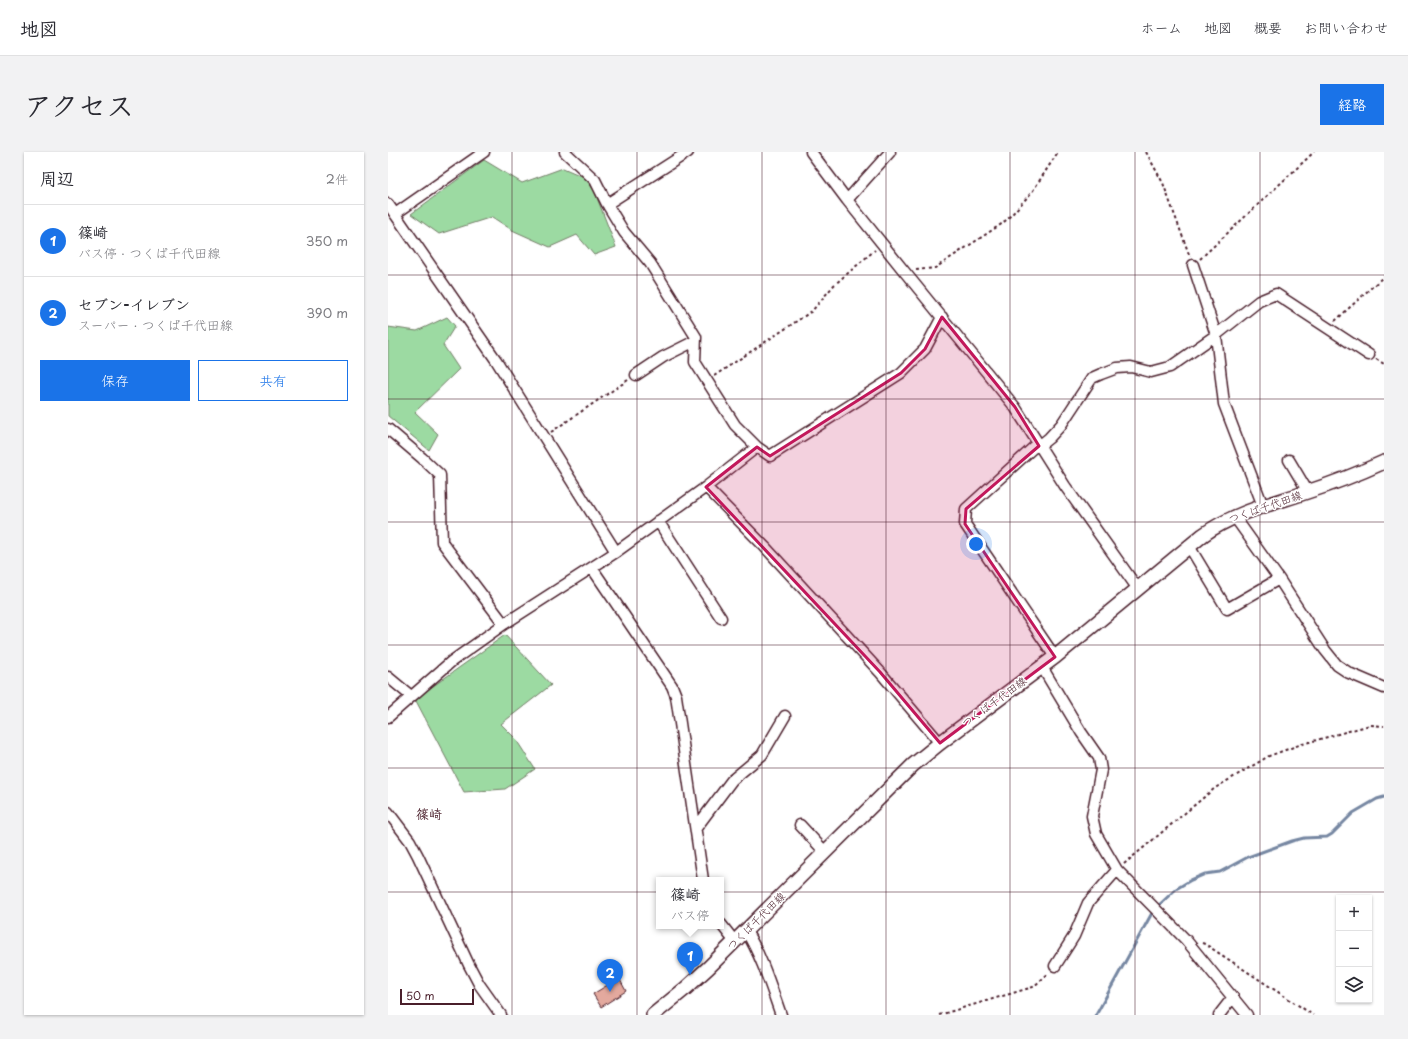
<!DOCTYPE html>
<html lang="ja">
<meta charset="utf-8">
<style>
:root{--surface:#fff;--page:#f2f2f3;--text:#2b2b33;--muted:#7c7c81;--line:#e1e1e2;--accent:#1a73e8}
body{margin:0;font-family:"Playpen Sans","Klee One",sans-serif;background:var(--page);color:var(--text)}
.controls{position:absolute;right:12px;bottom:12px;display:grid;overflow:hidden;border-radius:0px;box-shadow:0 1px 3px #0004}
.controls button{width:36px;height:36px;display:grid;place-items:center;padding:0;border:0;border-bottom:1px solid var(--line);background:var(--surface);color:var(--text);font:20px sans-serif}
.scale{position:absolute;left:12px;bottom:10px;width:74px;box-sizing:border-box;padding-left:4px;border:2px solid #4a1f2b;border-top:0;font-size:11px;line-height:14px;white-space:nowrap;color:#4a1f2b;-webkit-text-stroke:3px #fff;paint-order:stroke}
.you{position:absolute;left:588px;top:392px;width:14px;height:14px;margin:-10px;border:3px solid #fff;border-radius:50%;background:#1a73e8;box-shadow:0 0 0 6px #1a73e833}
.badge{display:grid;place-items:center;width:26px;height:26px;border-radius:50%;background:var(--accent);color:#fff;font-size:13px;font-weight:700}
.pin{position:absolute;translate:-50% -33px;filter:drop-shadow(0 1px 2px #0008)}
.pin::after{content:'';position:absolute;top:21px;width:14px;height:12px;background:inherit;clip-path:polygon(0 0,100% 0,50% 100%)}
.popup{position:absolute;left:268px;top:725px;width:68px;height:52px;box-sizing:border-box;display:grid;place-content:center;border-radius:0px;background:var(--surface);filter:drop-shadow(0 1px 3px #0005);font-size:13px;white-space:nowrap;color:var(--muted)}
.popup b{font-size:15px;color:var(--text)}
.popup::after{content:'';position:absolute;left:50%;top:100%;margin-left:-8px;border:8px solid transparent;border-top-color:var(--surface)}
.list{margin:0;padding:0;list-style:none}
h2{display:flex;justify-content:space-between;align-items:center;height:52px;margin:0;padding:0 16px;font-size:17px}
h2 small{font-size:13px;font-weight:400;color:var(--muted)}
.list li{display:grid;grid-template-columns:26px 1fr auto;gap:12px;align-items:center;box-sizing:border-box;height:72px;padding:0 16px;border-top:1px solid var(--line)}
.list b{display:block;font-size:15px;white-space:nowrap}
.list p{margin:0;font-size:13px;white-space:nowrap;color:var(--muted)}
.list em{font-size:13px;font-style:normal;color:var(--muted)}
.actions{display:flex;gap:8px;padding:12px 16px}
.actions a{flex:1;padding:9px 0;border:1px solid var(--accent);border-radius:0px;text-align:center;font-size:14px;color:var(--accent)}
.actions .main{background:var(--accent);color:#fff}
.icon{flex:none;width:22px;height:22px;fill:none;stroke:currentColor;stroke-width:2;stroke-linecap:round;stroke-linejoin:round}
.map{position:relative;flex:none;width:996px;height:863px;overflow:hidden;border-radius:0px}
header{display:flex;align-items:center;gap:24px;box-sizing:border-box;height:56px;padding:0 20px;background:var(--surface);border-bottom:1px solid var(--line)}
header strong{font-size:19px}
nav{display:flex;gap:22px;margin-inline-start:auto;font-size:14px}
.intro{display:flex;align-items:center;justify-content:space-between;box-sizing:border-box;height:96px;padding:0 24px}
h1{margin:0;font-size:28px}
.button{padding:10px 18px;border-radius:0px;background:var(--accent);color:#fff;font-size:14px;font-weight:700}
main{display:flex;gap:24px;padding:0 24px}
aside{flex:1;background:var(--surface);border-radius:0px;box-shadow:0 1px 3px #0004}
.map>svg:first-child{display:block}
</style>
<header>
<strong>地図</strong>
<nav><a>ホーム</a><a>地図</a><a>概要</a><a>お問い合わせ</a></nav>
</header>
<div class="intro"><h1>アクセス</h1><a class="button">経路</a></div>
<main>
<aside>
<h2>周辺<small>2件</small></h2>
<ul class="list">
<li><span class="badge">1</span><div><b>篠崎</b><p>バス停 · つくば千代田線</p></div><em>350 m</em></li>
<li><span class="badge">2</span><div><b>セブン-イレブン</b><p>スーパー · つくば千代田線</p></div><em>390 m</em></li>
</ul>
<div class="actions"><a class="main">保存</a><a>共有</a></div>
</aside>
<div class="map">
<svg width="996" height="863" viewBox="0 0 996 863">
<rect width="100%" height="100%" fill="#fff"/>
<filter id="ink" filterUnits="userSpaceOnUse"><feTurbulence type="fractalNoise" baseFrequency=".025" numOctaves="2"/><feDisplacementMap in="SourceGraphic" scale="8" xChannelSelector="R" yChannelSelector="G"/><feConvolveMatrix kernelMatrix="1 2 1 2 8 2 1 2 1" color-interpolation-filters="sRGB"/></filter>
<g filter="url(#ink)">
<path fill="#9cdaa2" stroke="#737c66" d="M96 8 134 31 175 16 196 25 206 38 228 95 206 103 189 83 162 95 124 78 104 65 51 82 23 62Z
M59 165 67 174 55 193 71 217 27 260 50 282 41 298 0 264V175L29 179Z
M117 483 163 533 113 572 127 586 147 617 117 637 76 640 27 547Z"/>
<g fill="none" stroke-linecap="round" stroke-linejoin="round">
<path stroke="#7687a2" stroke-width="3" d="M708 863 764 761 770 754 788 737 803 728 817 722 832 720 860 705 904 689 916 686 939 685 944 682 965 661 989 647 996 645"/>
</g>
<path fill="#e3a99e" stroke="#4a1f2b" d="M231 826 238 839 213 855 205 842Z"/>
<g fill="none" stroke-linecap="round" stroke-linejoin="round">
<defs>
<path id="minor" d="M177 0 207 28 219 52 236 80 262 111 308 185 307 210 347 273 369 295 382 304 513 221 537 197 554 165
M423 0 459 48 516 119 627 255 677 334 750 437
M459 48 502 0
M0 52 108 208 228 400
M219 52 300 0
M7 62 96 0
M805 113 828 183 836 252 875 354
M248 223 275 205 307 189
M0 277 34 306 52 323 54 390 116 472
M901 308 920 340
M318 335 377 395 492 520 552 591
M846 364 891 427 937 498 949 513 961 521 996 536
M270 369 333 466
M801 394 839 457 891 427
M204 416 284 534 288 544 315 728
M667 505 577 372 578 357 646 295 651 294 661 286 673 273 704 226 713 222 729 216 743 215 763 220 782 215 828 183 871 149 888 142 981 203
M654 515 693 580 711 606 713 618 704 664 708 682 729 718 798 788 859 863
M0 525 23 544
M0 565 64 509 116 472 228 400 318 335 369 295
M0 660 22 689 30 704 81 813 91 832 113 863
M412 673 437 700
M308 676 344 628 374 603 397 564
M333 772 347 790
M358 779C374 805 383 835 393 863
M667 814 686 784 700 751 729 718
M831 863 845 845"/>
<path id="major" d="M265 863 298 836 320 816 525 613 552 591 667 505 815 383C846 361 880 353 916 341 944 332 970 322 996 310"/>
</defs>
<use href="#minor" stroke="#4a1f2b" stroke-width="13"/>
<use href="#major" stroke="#4a1f2b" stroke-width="16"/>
<path stroke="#4a1f2b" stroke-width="2" stroke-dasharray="3 3" stroke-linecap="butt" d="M758 0 775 31 802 105
M812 107 926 0
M528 118 547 116 615 71 625 61 644 40 670 0
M947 169 996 124
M988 207 996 212
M326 224 424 159 446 133 487 98
M163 280 240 228
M736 712 827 636 881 604 911 593 982 573 996 574
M814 791 817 792 925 863
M551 863 645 835 661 821"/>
<use href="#minor" stroke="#fff" stroke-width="10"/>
<use href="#major" stroke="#fff" stroke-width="13"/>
</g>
</g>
<path fill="#c2185b" fill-opacity="0.2" stroke="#c2185b" stroke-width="3" stroke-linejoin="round" d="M554 165 627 255 651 294 578 357 577 372 667 505 552 591 492 520 318 335 369 295 382 304 513 221 537 197Z"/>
<path fill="none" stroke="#4a1f2b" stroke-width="1" stroke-opacity="0.55" d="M124 0V863M249 0V863M374 0V863M498 0V863M622 0V863M747 0V863M872 0V863M0 123H996M0 247H996M0 370H996M0 493H996M0 616H996M0 740H996"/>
<g text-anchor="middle" stroke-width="3" stroke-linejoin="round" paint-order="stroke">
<g font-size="11" fill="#4a1f2b" stroke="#fff">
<text transform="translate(877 355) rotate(-19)" y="4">つくば千代田線</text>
<text transform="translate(606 550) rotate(-36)" y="4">つくば千代田線</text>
<text transform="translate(368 769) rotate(-45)" y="4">つくば千代田線</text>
</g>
<g font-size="13" font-weight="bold" fill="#4a1f2b" stroke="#fff">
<text x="41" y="667">篠崎</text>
</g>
</g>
</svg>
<div class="controls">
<button>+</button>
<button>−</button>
<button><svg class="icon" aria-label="layers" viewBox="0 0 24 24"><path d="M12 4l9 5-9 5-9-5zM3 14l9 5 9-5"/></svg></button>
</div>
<div class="scale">50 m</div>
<div class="you"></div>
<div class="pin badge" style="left:302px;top:823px">1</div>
<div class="popup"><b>篠崎</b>バス停</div>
<div class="pin badge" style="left:222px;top:840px">2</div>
</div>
</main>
